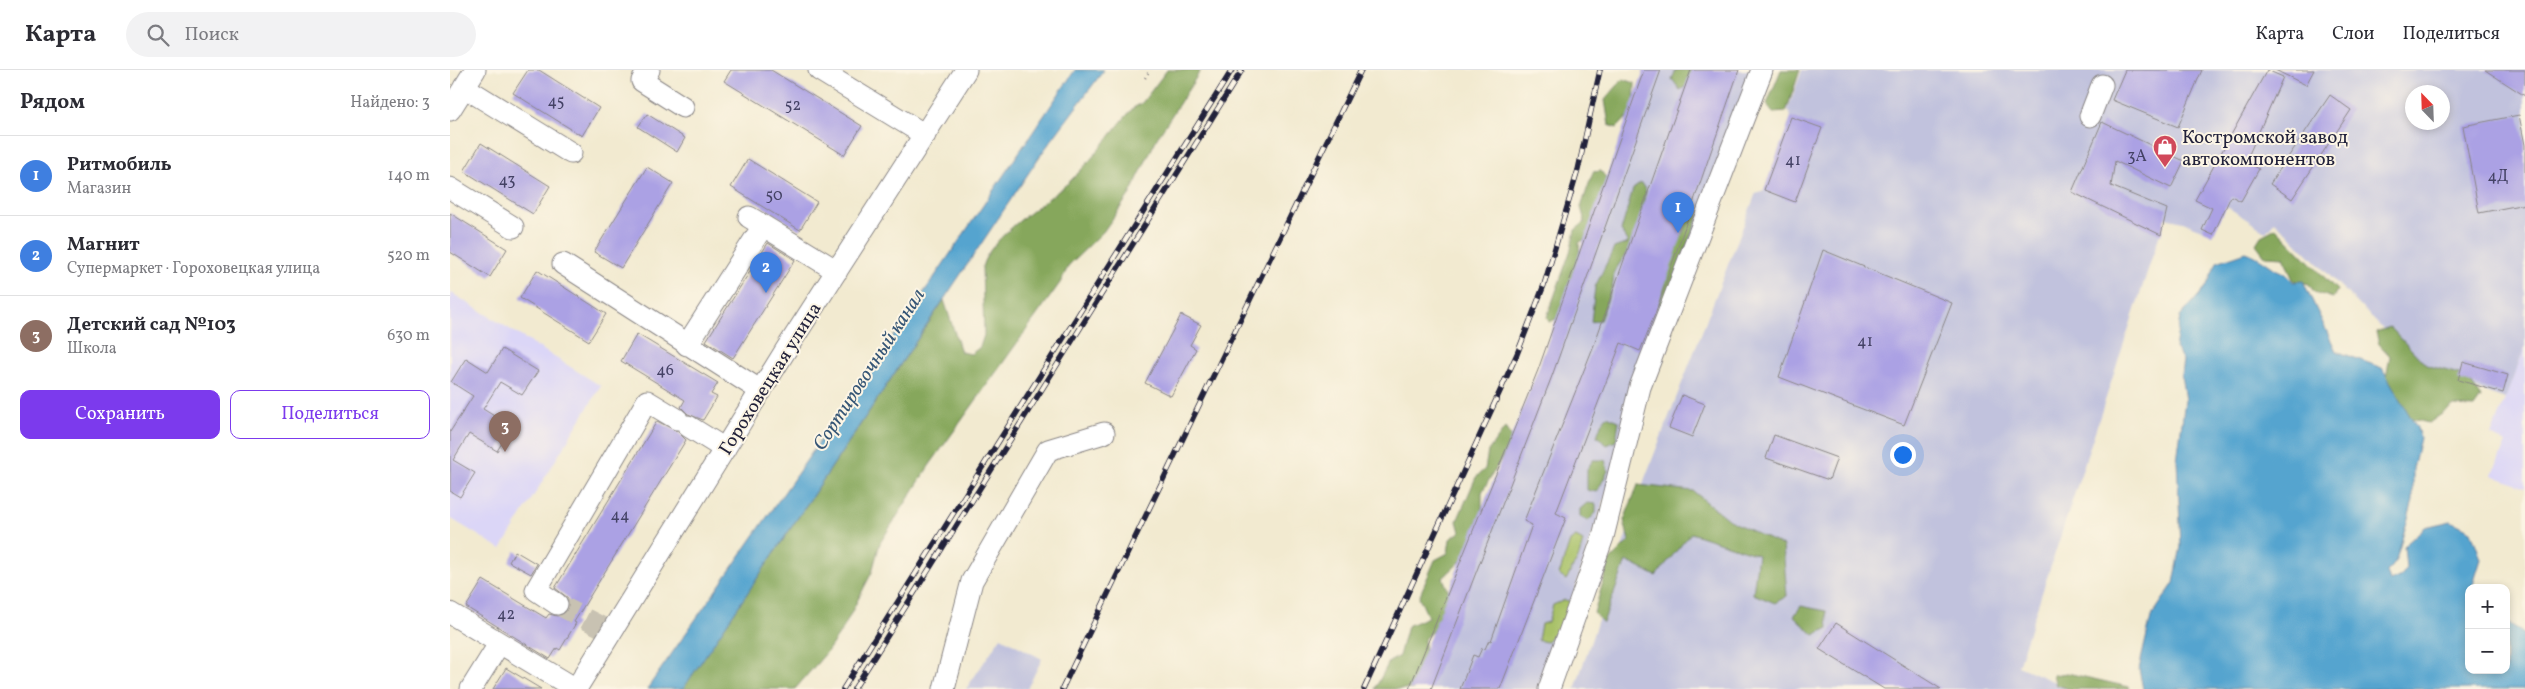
<!DOCTYPE html>
<html lang="ru">
<meta charset="utf-8">
<style>
:root{--surface:#fff;--page:#f2f2f3;--text:#2b2b33;--muted:#7c7c81;--line:#e1e1e2;--accent:#7c3aed}
body{margin:0;font-family:Vollkorn,serif;background:var(--page);color:var(--text)}
.controls{position:absolute;right:15px;bottom:15px;display:grid;overflow:hidden;border-radius:10px;box-shadow:0 2px 8px #0003}
.controls button{width:45px;height:45px;display:grid;place-items:center;padding:0;border:0;border-bottom:1px solid var(--line);background:var(--surface);color:var(--text);font:25px sans-serif}
.compass{position:absolute;left:1955px;top:15px;width:45px;height:45px;border-radius:50%;background:var(--surface);box-shadow:0 2px 8px #0003;rotate:337deg}
.you{position:absolute;left:1452px;top:384px;width:18px;height:18px;margin:-12px;border:4px solid #fff;border-radius:50%;background:#1a73e8;box-shadow:0 0 0 8px #1a73e833}
.badge{display:grid;place-items:center;width:32px;height:32px;border-radius:50%;background:var(--accent);color:#fff;font-size:16px;font-weight:700}
.pin{position:absolute;translate:-50% -41px;filter:drop-shadow(0 1px 2px #0008)}
.pin::after{content:'';position:absolute;top:26px;width:18px;height:15px;background:inherit;clip-path:polygon(0 0,100% 0,50% 100%)}
.list{margin:0;padding:0;list-style:none}
h2{display:flex;justify-content:space-between;align-items:center;height:65px;margin:0;padding:0 20px;font-size:21px}
h2 small{font-size:16px;font-weight:400;color:var(--muted)}
.list li{display:grid;grid-template-columns:32px 1fr auto;gap:15px;align-items:center;box-sizing:border-box;height:80px;padding:0 20px;border-top:1px solid var(--line)}
.list b{display:block;font-size:19px;white-space:nowrap}
.list p{margin:0;font-size:16px;white-space:nowrap;color:var(--muted)}
.list em{font-size:16px;font-style:normal;color:var(--muted)}
.actions{display:flex;gap:10px;padding:15px 20px}
.actions a{flex:1;padding:11px 0;border:1px solid var(--accent);border-radius:10px;text-align:center;font-size:18px;color:var(--accent)}
.actions .main{background:var(--accent);color:#fff}
.icon{flex:none;width:28px;height:28px;fill:none;stroke:currentColor;stroke-width:2;stroke-linecap:round;stroke-linejoin:round}
.map{position:relative;flex:none;width:2075px;height:619px;overflow:hidden}
header{display:flex;align-items:center;gap:30px;box-sizing:border-box;height:70px;padding:0 25px;background:var(--surface);border-bottom:1px solid var(--line)}
header strong{font-size:24px}
nav{display:flex;gap:28px;margin-inline-start:auto;font-size:18px}
.search{width:350px;height:45px;background:var(--page);display:flex;align-items:center;gap:12px;box-sizing:border-box;padding:0 18px;border-radius:28px;color:var(--muted);font-size:19px}
main{display:flex}
aside{flex:1;background:var(--surface)}
.map>svg:first-child{display:block}
</style>
<header>
<strong>Карта</strong>
<div class="search"><svg class="icon" aria-label="search" viewBox="0 0 24 24"><circle cx="10" cy="10" r="6"/><path d="M15 15l6 6"/></svg>Поиск</div>
<nav><a>Карта</a><a>Слои</a><a>Поделиться</a></nav>
</header>
<main>
<aside>
<h2>Рядом<small>Найдено: 3</small></h2>
<ul class="list">
<li><span class="badge" style="background:#3f7fe0">1</span><div><b>Ритмобиль</b><p>Магазин</p></div><em>140 m</em></li>
<li><span class="badge" style="background:#3f7fe0">2</span><div><b>Магнит</b><p>Супермаркет · Гороховецкая улица</p></div><em>520 m</em></li>
<li><span class="badge" style="background:#8d6e63">3</span><div><b>Детский сад №103</b><p>Школа</p></div><em>630 m</em></li>
</ul>
<div class="actions"><a class="main">Сохранить</a><a>Поделиться</a></div>
</aside>
<div class="map">
<svg width="2075" height="619" viewBox="0 0 2075 619">
<rect width="100%" height="100%" fill="#fcf5e5"/>
<filter id="ink" filterUnits="userSpaceOnUse"><feTurbulence type="fractalNoise" baseFrequency=".02" numOctaves="2"/><feDisplacementMap in="SourceGraphic" scale="10" xChannelSelector="R" yChannelSelector="G"/><feConvolveMatrix kernelMatrix="1 2 1 2 8 2 1 2 1" color-interpolation-filters="sRGB"/></filter>
<filter id="wash" filterUnits="userSpaceOnUse"><feTurbulence type="fractalNoise" baseFrequency=".0096" numOctaves="4" result="noise"/><feDisplacementMap in="SourceGraphic" scale="20" xChannelSelector="R" yChannelSelector="G"/><feGaussianBlur stdDeviation="1.12" result="paint"/><feColorMatrix in="noise" values="0 0 0 0 0 0 0 0 0 0 0 0 0 0 0 0 0 1.4 0 .05"/><feComposite in="paint" operator="in"/></filter>
<g filter="url(#wash)">
<rect width="100%" height="100%" fill="#f2ead0"/>
<path fill="#dbd6f7" d="M0 222 151 316 51 479 0 448Z
M2075 277V418L2042 405 2056 373 2041 365Z"/>
<path fill="#c1c2dd" fill-rule="evenodd" d="M1194 0H1305L1143 462 1109 572 1088 619H959L1088 300Z
M1352 0H2075V277L2055 329 1974 300 1825 151 1816 162 1776 136 1763 165 1733 152 1715 148 1568 596 1621 619H1125L1195 408 1306 123 1314 120 1341 47 1338 39ZM1962 22H1992V52H1962Z
M551 567 592 589 577 619H516Z"/>
<path fill="#a8c167" stroke="#657251" d="M1126 467 1133 471 1129 486 1116 510 1109 505 1120 471Z
M1115 530 1122 532 1111 555 1096 572 1088 570 1091 554 1098 552 1103 535Z"/>
<path fill="#86a75c" stroke="#54644c" d="M717 0H751L707 68 680 124 653 162 619 195 610 213 479 396 430 473 422 502 394 557 377 582 345 619H233L494 230 511 282 521 284 530 277 534 265 532 197C540 166 594 134 618 113 642 91 662 62 683 38L692 33Z
M1226 0H1244L1240 14 1230 20 1222 9Z
M1331 0H1350L1336 42 1323 43 1317 34Z
M1173 9 1185 13 1184 40 1167 58 1159 55 1155 30Z
M1151 101 1161 115 1139 166 1129 173 1131 198 1113 246 1099 252 1097 247 1121 179 1125 160 1135 152 1131 137 1143 102Z
M1191 113 1196 121 1184 172 1164 202 1163 214 1150 250 1141 252 1145 217 1164 178 1178 173 1171 161 1183 119Z
M1248 136 1249 145 1212 239 1205 224 1237 139Z
M1826 158 1887 220 1883 228 1864 222 1859 214 1843 210 1834 187 1815 186 1806 174 1811 166Z
M1940 257 1976 295 2016 306 2031 327 2024 337 2003 336 1979 353 1952 347 1936 308 1940 286 1929 274 1926 262Z
M1157 346 1169 351 1166 371 1157 375 1147 366 1152 352Z
M1055 358 1063 369 1032 422V445L1015 487 993 508 1001 527 995 549 974 569 975 591 964 619H925L939 592 949 586 957 556 978 547 969 527 985 490 998 483 1000 469 1010 462 1007 451 1026 407 1035 399 1038 381Z
M1143 390H1155L1158 401 1147 422 1137 420V399Z
M1188 415 1243 421 1279 450 1333 476 1337 526 1325 533 1303 524 1308 485 1241 463 1206 506 1176 491 1153 553 1144 543 1159 491 1179 471 1174 450Z
M1137 433 1146 434V443L1138 451 1130 447V439Z
M1351 536 1376 541 1378 558 1364 565 1344 546Z
M1617 603 1679 617 1680 619H1620L1606 615 1603 605Z"/>
<path fill="#55a4cf" stroke="#3c6385" d="M625 0H654L592 83 233 619H197L481 212Z
M1796 182C1807 186 1812 190 1821 196 1831 204 1835 200 1843 212L1853 211 1886 281 1932 298 1967 358 1970 368 1963 398V431L1946 490 1937 502 1940 511 1951 506 1956 499 1954 476 1975 457 2001 451 2021 461 2031 489 2022 518H2019V600H2056V552H2058L2075 565V619H1693L1689 599 1701 547 1724 513 1731 476 1727 390 1735 330 1731 305 1733 290 1725 278 1730 247 1756 217 1767 192Z"/>
<g id="blocks">
<path fill="#aba1e4" d="M78 0H89L149 38 132 66 63 23Z
M281 0H321L412 56 394 85 274 11Z
M1194 0H1211L1102 306 981 619H959L1088 300Z
M1241 0H1289L1205 244 1190 281 1171 273 1106 443 1116 448 1050 619H1010L1023 585 1028 587 1032 578 1035 579 1039 570 1041 571 1082 455 1074 451 1144 275Z
M1675 0H1752L1728 57 1662 30Z
M1817 0 1833 7 1796 91 1809 99 1791 131 1781 126 1763 165 1752 160 1762 138 1745 130Z
M1825 0H1864L1856 15Z
M2035 0H2075V26Z
M1880 25 1901 40 1842 129 1820 114Z
M197 44 235 68 227 82 188 57Z
M2069 45 2075 75V134L2029 143 2013 56Z
M1341 47 1372 58 1345 132 1314 120Z
M1652 52 1734 91 1721 118 1665 91 1661 116 1717 139 1711 165 1622 122Z
M31 73 100 116 83 144 14 101Z
M298 89 367 132 350 160 281 117Z
M197 97 223 113 171 198 144 182Z
M0 143 57 179 40 207 0 182Z
M318 173 345 190 283 288 256 271Z
M1373 180 1502 233 1454 355 1329 307Z
M87 200 156 244 139 271 70 228Z
M731 245 751 255 740 275 746 279 721 326 695 313Z
M187 264 268 313 261 324 267 327 253 350 238 344 231 337 235 330 171 291Z
M52 279 88 301 72 325 50 312 33 339 62 357 47 381 19 364 3 390 25 403 10 427 0 421V362L23 326 1 312 16 288 38 302Z
M2013 292 2058 305 2053 323 2008 310Z
M1232 325 1255 334 1242 367 1219 358Z
M207 351 227 361 236 370 124 552 126 553 110 580 107 578 100 589 16 537 33 510 96 548 99 544 107 546 117 541 119 535 118 528 105 518Z
M1324 365 1387 388 1379 410 1316 388Z
M65 481 87 494 81 504 59 492Z
M1386 553 1491 619H1434L1369 579Z
M56 598 91 619H43Z"/>
</g>
</g>
<g filter="url(#ink)">
<use href="#blocks" fill-opacity="0" stroke="#8a8686" stroke-width="1"/>
<g fill="none" stroke-linecap="round" stroke-linejoin="round">
<path stroke="#c8c2b2" stroke-width="21" stroke-dasharray="21 11" stroke-linecap="butt" d="M107 534 161 562"/>
<defs>
<path id="minor" d="M199 0 192 11 233 37
M369 0 475 65
M14 17 121 83
M0 40 25 0
M1640 46 1652 15
M0 118 63 157
M299 147 387 201
M113 194 311 321
M237 275 313 156
M238 356 275 379
M107 534 86 520 197 331 227 349
M0 543 126 619 337 278 516 0
M21 619 49 574
M494 619 522 511 598 380 654 363
M1099 619 1153 467 1190 317 1312 0"/>
</defs>
<use href="#minor" stroke="#8a8686" stroke-width="23"/>
<path stroke="#8a8686" stroke-width="2.5" stroke-dasharray="1 4" stroke-linecap="butt" d="M695 8 700 0"/>
<use href="#minor" stroke="#fff" stroke-width="21"/>
<defs>
<path id="rail" d="M393 619 782 0
M404 619 792 0
M612 619 911 0
M914 619 1067 284 1094 215 1128 100 1150 0"/>
</defs>
<use href="#rail" stroke="#22223b" stroke-width="5.5"/>
<use href="#rail" stroke="#fcf5e5" stroke-width="4" stroke-dasharray="11" stroke-linecap="butt"/>
</g>
</g>
<defs>
<symbol id="shop-pin" viewBox="-11 -11 22 30"><path d="M0 17L-7.5 6A9.5 9.5 0 1 1 7.5 6Z" fill="#d1495b" stroke="#fcf5e5"/><path d="M-5-2.5h2.3a2.7 3.5 0 0 1 5.4 0H5L5.5 6h-11ZM-1.5-2.5h3a1.5 2.3 0 0 0-3 0Z" fill="#fff"/></symbol>
</defs>
<g fill-rule="evenodd">
<use href="#shop-pin" x="1701" y="63" width="28" height="38"/>
</g>
<g text-anchor="middle" stroke-width="4" stroke-linejoin="round" paint-order="stroke">
<g font-size="16" fill="#444265">
<text x="106" y="36">45</text>
<text x="343" y="40">52</text>
<text x="1687" y="91">3А</text>
<text x="1343" y="95">41</text>
<text x="2048" y="111">4Д</text>
<text x="57" y="115">43</text>
<text x="324" y="130">50</text>
<text x="1415" y="276">41</text>
<text x="215" y="305">46</text>
<text x="170" y="450">44</text>
<text x="56" y="549">42</text>
</g>
<g font-size="19" fill="#22223b" stroke="#fcf5e5" text-anchor="start">
<text x="1732" y="73">Костромской завод<tspan x="1732" dy="22">автокомпонентов</tspan></text>
</g>
<g font-size="19" fill="#22223b" stroke="#fcf5e5">
<text transform="translate(319 308) rotate(-58)" y="7">Гороховецкая улица</text>
</g>
<g font-size="20" font-style="italic" fill="#365676" stroke="#fcf5e5">
<text transform="translate(418 299) rotate(-57)" y="7">Сортировочный канал</text>
</g>
</g>
</svg>
<div class="controls">
<button>+</button>
<button>−</button>
</div>
<svg class="compass" viewBox="-18 -18 36 36"><path d="M0-13l5 13h-10z" fill="#e53935"/><path d="M0 13l5-13h-10z" fill="#7c7c81"/></svg>
<div class="you"></div>
<div class="pin badge" style="left:1228px;top:163px;background:#3f7fe0">1</div>
<div class="pin badge" style="left:316px;top:223px;background:#3f7fe0">2</div>
<div class="pin badge" style="left:55px;top:382px;background:#8d6e63">3</div>
</div>
</main>
